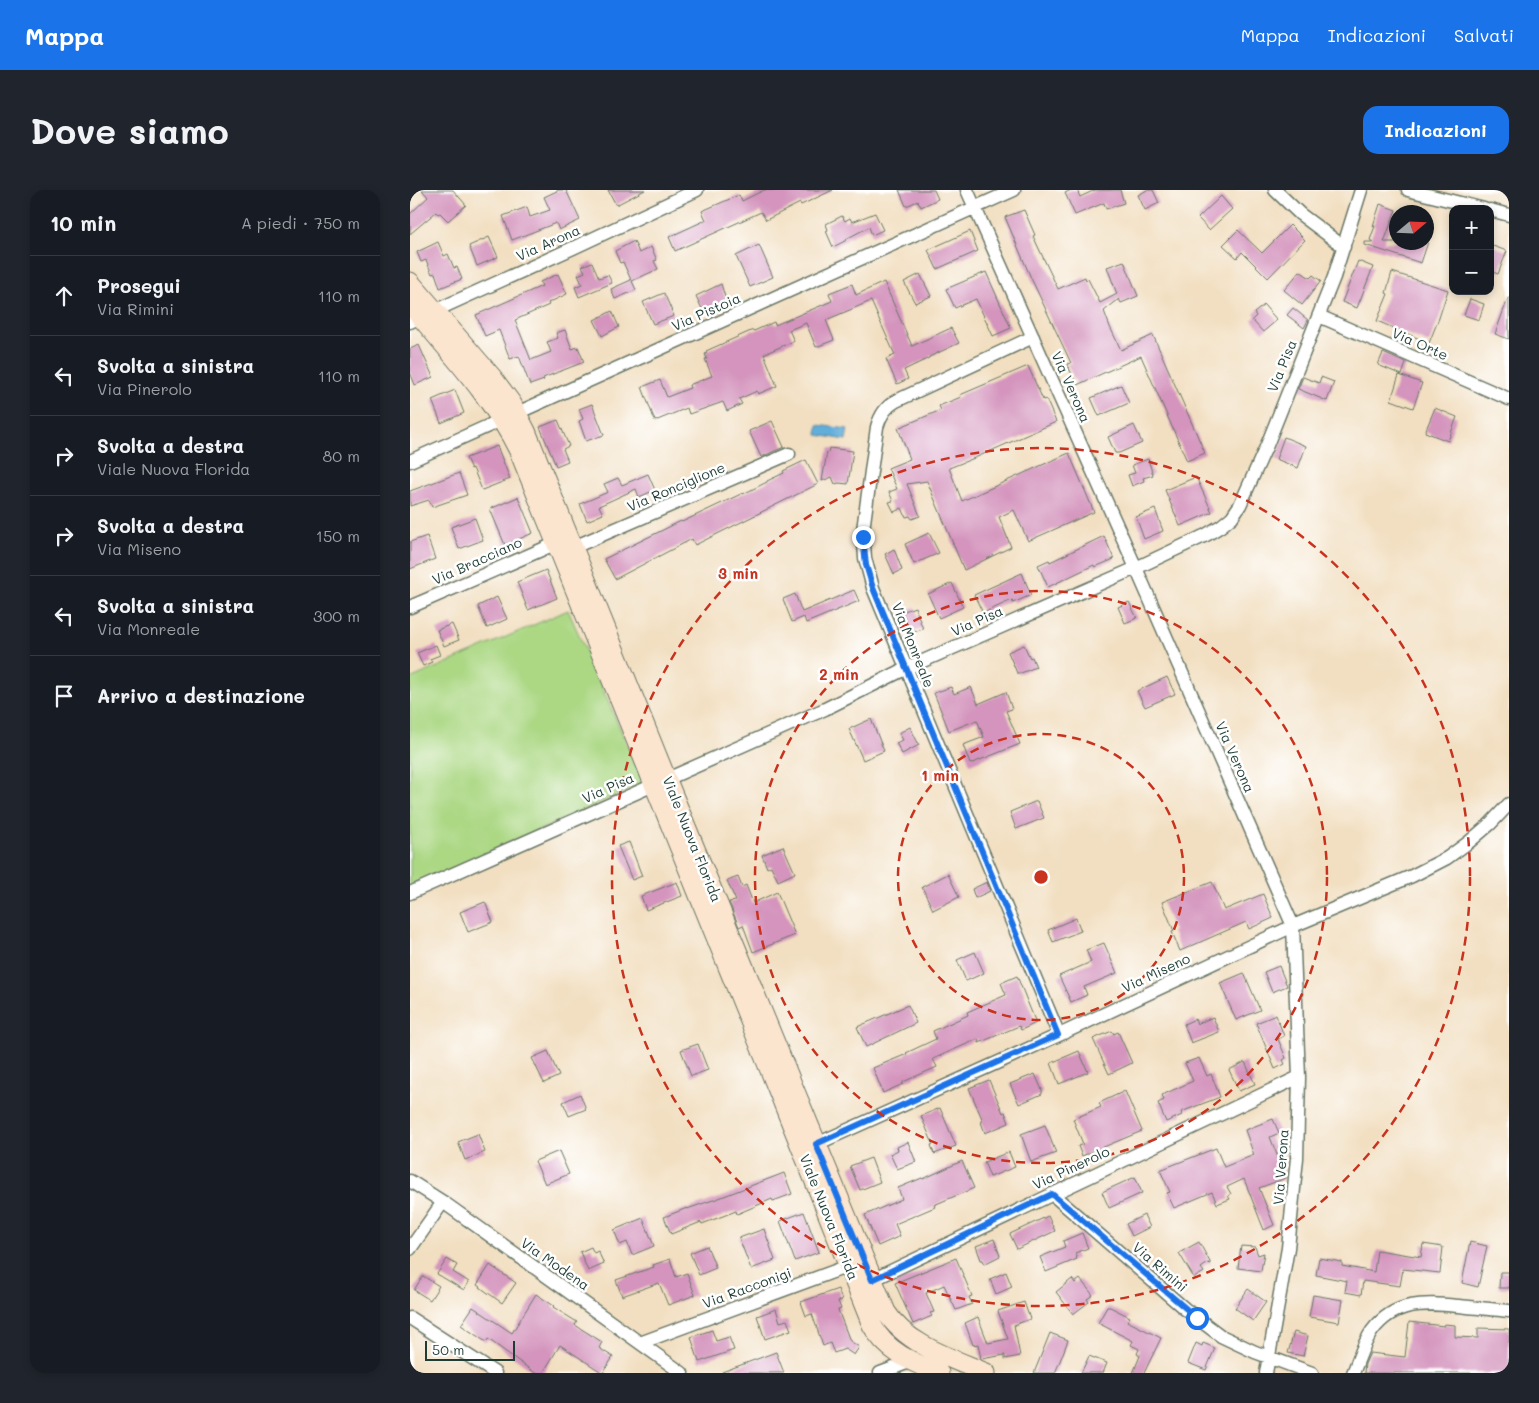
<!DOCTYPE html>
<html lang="it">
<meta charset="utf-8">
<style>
:root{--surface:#171b24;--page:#20242c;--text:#f1f3f6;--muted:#9ea1a6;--line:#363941;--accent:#1a73e8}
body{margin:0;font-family:Mali,sans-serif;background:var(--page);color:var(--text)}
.controls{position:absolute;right:15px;top:15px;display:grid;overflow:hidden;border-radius:10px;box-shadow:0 2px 8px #0003}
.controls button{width:45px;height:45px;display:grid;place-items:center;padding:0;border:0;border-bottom:1px solid var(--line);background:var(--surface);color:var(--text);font:25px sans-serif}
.compass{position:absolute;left:979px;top:15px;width:45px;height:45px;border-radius:50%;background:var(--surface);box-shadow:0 2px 8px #0003;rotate:71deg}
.scale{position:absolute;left:15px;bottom:12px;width:90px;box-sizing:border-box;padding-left:5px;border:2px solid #1f3d34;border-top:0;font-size:14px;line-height:18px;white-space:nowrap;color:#1f3d34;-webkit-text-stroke:4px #fff;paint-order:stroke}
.stop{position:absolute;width:15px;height:15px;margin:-11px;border:4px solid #1a73e8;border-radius:50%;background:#fff}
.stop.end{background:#1a73e8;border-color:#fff;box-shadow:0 1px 5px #0008}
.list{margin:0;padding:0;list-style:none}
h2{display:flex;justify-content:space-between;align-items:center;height:65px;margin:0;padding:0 20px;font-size:21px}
h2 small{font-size:16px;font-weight:400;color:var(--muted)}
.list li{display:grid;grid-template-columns:32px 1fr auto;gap:15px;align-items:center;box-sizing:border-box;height:80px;padding:0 20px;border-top:1px solid var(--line)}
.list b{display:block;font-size:19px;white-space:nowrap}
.list p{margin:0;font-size:16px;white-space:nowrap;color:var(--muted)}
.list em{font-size:16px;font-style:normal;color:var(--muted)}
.icon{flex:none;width:28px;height:28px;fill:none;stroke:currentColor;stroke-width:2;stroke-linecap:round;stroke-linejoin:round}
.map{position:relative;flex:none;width:1099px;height:1183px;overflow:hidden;border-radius:15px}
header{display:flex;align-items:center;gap:30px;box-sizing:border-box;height:70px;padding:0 25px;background:var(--accent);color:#fff}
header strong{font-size:24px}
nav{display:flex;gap:28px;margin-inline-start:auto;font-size:18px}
.intro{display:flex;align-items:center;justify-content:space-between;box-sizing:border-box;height:120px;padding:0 30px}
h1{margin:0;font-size:35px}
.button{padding:12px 22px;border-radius:15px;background:var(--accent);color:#fff;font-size:18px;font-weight:700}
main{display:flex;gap:30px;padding:0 30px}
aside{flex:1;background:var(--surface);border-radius:15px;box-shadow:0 2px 8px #0003}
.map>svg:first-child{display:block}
</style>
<header>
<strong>Mappa</strong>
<nav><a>Mappa</a><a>Indicazioni</a><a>Salvati</a></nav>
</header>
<div class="intro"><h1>Dove siamo</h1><a class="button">Indicazioni</a></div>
<main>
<aside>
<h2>10 min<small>A piedi · 750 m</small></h2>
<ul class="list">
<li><svg class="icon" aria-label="ahead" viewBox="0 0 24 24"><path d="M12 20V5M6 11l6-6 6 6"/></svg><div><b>Prosegui</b><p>Via Rimini</p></div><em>110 m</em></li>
<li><svg class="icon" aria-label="left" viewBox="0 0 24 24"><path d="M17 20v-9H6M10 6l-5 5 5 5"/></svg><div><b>Svolta a sinistra</b><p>Via Pinerolo</p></div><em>110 m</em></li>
<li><svg class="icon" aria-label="right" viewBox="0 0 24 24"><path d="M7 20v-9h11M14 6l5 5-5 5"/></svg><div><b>Svolta a destra</b><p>Viale Nuova Florida</p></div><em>80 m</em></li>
<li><svg class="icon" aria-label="right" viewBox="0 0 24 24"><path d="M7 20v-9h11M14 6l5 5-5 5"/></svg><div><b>Svolta a destra</b><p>Via Miseno</p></div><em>150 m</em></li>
<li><svg class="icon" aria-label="left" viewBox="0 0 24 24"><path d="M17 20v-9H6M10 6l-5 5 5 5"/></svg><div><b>Svolta a sinistra</b><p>Via Monreale</p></div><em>300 m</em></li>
<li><svg class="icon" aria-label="arrive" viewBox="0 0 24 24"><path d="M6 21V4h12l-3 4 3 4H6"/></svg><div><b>Arrivo a destinazione</b></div></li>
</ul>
</aside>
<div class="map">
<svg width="1099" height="1183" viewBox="0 0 1099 1183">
<rect width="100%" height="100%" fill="#fff"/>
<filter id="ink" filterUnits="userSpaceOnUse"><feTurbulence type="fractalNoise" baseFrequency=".02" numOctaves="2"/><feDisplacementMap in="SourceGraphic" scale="10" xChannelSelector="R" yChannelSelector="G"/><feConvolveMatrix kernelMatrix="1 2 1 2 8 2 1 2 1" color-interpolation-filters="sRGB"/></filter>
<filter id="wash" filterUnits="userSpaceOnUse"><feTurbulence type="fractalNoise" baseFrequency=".0096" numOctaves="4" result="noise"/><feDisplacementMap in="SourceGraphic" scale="20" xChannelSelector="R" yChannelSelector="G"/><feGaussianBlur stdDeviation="1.12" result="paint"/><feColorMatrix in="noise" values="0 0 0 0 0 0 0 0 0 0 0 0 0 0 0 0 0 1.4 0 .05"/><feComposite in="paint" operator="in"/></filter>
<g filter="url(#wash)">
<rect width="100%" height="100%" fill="#f2dfc1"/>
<path fill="#acd884" stroke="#668a5c" d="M158 420 234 593 0 698V489Z"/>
<path fill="#62aedb" stroke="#407688" d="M408 235 438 239 436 250 407 245Z"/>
<g id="blocks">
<path fill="#d494bd" d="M12 0H43L56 15 38 31 30 23 28 24 26 22 0 44V24L18 7Z
M149 0H156L170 30 149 40 146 33 102 50 93 26 117 17 120 27 140 20 134 7Z
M198 0H235L206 15Z
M354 0H423L391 15 390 13 356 30 351 22 265 61 259 47 296 30 292 21 329 5 332 11Z
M489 0H524L528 9 511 17 508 11 496 16Z
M661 0H667L670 7 685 0H710L714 13 696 19 694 13 665 25 655 3Z
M737 0H743L749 13 735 20 728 5Z
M811 6 822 19 799 40 788 28Z
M970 14 986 20 974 52H1018L1011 73 955 55V52H963L960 50 965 36H963Z
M614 20 625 45 623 46 648 99 675 87 676 90 678 89 690 113 707 104 697 77 714 71 728 106 711 113 709 109 694 121 700 137 711 160 743 145 795 263 777 271 731 166 667 195 657 174 661 173 621 88 595 27Z
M465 23 473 40 462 45 459 37 436 49 437 50 423 57 416 41 418 40 416 34 432 26 435 31 440 28 442 32Z
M880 35 895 50 858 88 832 62 827 68 813 55 828 40 852 63Z
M560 41 568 61 527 79 518 60Z
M79 47 88 67 67 76 59 56Z
M224 51 229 63 241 57 247 70 244 71 248 79 222 91 226 100 205 109 201 99 221 90 213 72 210 73 205 61Z
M28 52 34 66 38 64 44 78 47 77 52 89 30 98 25 83 22 84 16 70 11 72 7 62Z
M349 55 363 87 340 97 326 66Z
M1080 55 1097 61 1088 84 1080 81Z
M948 71 963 77 947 118 932 112Z
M182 72 189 88 198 85 202 93 169 107 165 97 172 94 168 85 175 82 172 76Z
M890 81 900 88 903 85 911 91 892 115 874 100Z
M576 82 601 138 583 146 566 109 545 118 536 99Z
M982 82 1038 100 1029 128 1019 153 967 131 978 104 976 103Z
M148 84 157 104 138 113 139 115 105 130 121 170 141 162 137 152 148 148 146 143 155 140 162 159 168 157 174 172 133 188 134 190 120 195 109 166 100 169 89 140 75 146 66 125 132 96 130 92Z
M510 84 521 106 505 113 494 92Z
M474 92 502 156 541 138 549 153 519 167V168L494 180 498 189 487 194 476 169 485 165 461 111 416 130 424 150 406 157 396 133 379 140 384 151 354 164 367 196 348 204 347 201 329 209 332 214 317 221 313 212 279 224 277 218 245 231 232 197 250 190 257 207 280 198 279 195 302 186 295 169H297L295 164 297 163 296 161 343 140 344 141 364 132 365 135 422 111 419 103 442 94 446 105Z
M311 94 316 110 293 121 286 106Z
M254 103 264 126 243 134 233 112Z
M1098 108H1099V149L1085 144Z
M1060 109 1074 114 1069 130 1054 125Z
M854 115 867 130 853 142 842 130 846 126 844 123Z
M883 118 898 130 894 138 877 125Z
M202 121 209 137 192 146 184 130Z
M9 155 23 187 5 195 0 182V159Z
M973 163 996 173 992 185 968 175Z
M618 176 633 210 636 209 646 232 567 267 539 278 552 311 659 263 684 322 618 351 604 320 589 327 601 357 554 380 517 291 497 294 510 326 502 329 500 326 496 327 492 318 484 322 479 312 483 311 479 302 487 299 478 278 500 269 488 238 531 220 529 216 551 207 550 205Z
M989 185 1012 193 1003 218 981 210Z
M893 187 909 193 911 187 924 192 917 211 888 199Z
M711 195 719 213 689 226 681 208Z
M45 200 54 223 31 233 22 210Z
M182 214 194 245 176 251 169 231 173 229 169 219Z
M1025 218 1047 227 1038 251 1015 242Z
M148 230 159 256 153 259 158 271 146 276 130 237Z
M362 231 374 257 351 267 339 241Z
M724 235 732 253 709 263H705L698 247Z
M874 247 896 256 888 278 866 269Z
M87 256 100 289 72 300 63 278 61 279 56 268Z
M419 258 443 261 438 294 429 293 425 294 422 287 412 291 417 262 418 263Z
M738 269 743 285 733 288 734 291 722 296 718 285 725 283 722 275Z
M396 270 408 294 285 355 282 349 205 389 194 369 271 331 272 332 333 303V304L357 292V291L374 283 373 281Z
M49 283 57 305 22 317 19 310 0 316V301Z
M238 284 245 300 229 307 226 299 189 316 193 324 177 331 170 314 198 302 194 294 208 288 212 295Z
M786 287 802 322 770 336 755 300Z
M108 307 123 343 95 355 80 319Z
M745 319 753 341 734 349 726 327Z
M65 328 73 350 49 359 41 337Z
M519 343 529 363 504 374 495 354Z
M17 346 25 369 0 379V352Z
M694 346 704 369 685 377 684 375 638 397 628 375 639 370 640 372Z
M484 359 492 380 484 384 475 364Z
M136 380 147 408 118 420 107 392Z
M612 383 621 405 603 413 602 410 573 423 564 405Z
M542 393 553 417 529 428 518 404Z
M444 400 449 411 396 433 394 427 382 432 373 409 385 404 392 422Z
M87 407 97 429 77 438 68 416Z
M719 412 727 428 715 433 708 417Z
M505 417 513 439 501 443 492 422Z
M42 434 49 450 34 456 27 440Z
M26 455 30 465 20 469 22 472 13 476 7 463Z
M614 455 620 468 622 467 626 477 611 483H607L598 462Z
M757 487 765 504 735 517 727 501Z
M541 497 544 504 561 497 568 514 596 502 602 519 596 521 610 554 560 574 553 555 574 547 567 530 539 541 524 503Z
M461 529 474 561 453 570 439 539Z
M500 537 509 555 492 564 486 553 493 550 489 543Z
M627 611 634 628 606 639 600 622Z
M219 652 232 686 222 690 208 656Z
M373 656 385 683 368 691 361 676 357 678 352 665Z
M538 684 549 707 523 720 512 697Z
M328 687 332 697 336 695 343 713 367 702 385 745 343 762 333 735 329 737 319 712 326 711 317 691Z
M267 692 272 706 236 720 231 706Z
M577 692 580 701 565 708 562 699Z
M802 692 814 720 853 704 863 728 839 739 836 732 770 761 762 742 764 741 752 712Z
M75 712 83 732 58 742 50 722Z
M666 728 671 741 643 752 638 740Z
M694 753 707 783 674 797 677 805 661 812 649 786 681 772 676 760Z
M565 762 574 783 556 791 547 770Z
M869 776 877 796 862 802 854 782Z
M834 783 850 820 826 830 810 793Z
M607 786 626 833 611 840 609 836 569 853 568 849 523 869 527 877 493 892V894L473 903 463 878 497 864 496 863 526 849 523 841 558 825 557 822 596 805 591 793Z
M498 815 506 833 456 857 447 837Z
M866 825 874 846 868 849 876 868 873 870 875 874 865 879 846 833Z
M803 827 809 842 781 853 774 834 785 829 787 834Z
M702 841 704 844 708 842 722 873 699 884 683 849Z
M288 854 298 880 281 886 271 860Z
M138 861 149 886 134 893 122 868Z
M669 861 678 882 649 894 641 873Z
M789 868 797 886 801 884 810 907 771 922 772 925 756 932 748 913 754 910 752 905 783 891 775 873Z
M835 872 845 894 829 901 819 880Z
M625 884 632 900V904L609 914 600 894Z
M579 890 593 923 595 922 599 933 575 943 571 932 573 931 559 898Z
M715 901 732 941 672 966 668 956 673 954 663 929 691 917 689 913Z
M170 904 176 919 159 926 153 912Z
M530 918 546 956 524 964 521 955 523 954 511 926Z
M863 929 869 943 860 947 876 988 849 998 864 1035 854 1040 834 989 817 997 821 1004 818 1006 820 1009 807 1014 802 1002 764 1018 757 1003 760 1002 750 980 806 958 814 977 844 965 835 940Z
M635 935 646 963 621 972 611 944Z
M68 944 75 962 55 970 48 952Z
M498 952 506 972 487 979 480 964 488 960 487 957Z
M149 961 159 984 135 994 125 971Z
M599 962 605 977 580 987 574 972Z
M461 968 470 992 450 1000 440 976Z
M552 971 564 998 524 1015 525 1017 485 1034 490 1046 468 1056 455 1025 492 1009 488 998 512 988 513 989Z
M374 983 382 1004 363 1011 362 1009 327 1024 326 1021 292 1034 291 1032 261 1044 254 1027 277 1018V1019L309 1008Z
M725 987 732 1003 699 1018 692 1002Z
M394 1022 409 1062 385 1071 370 1031Z
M734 1025 740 1037 722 1046 716 1034Z
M638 1026 645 1041 607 1059 600 1044Z
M233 1028 244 1056 222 1065 217 1052 210 1055 204 1040Z
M354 1039 365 1070 341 1079 329 1048Z
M672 1043 678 1058 665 1063 667 1069 636 1082 630 1067 655 1057 653 1051Z
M584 1049 590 1066 574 1074 573 1070H571L566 1056Z
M789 1052 801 1074 798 1073 791 1078 794 1082 784 1088 769 1063Z
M1060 1052 1077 1056 1068 1097 1052 1093Z
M1013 1054 1033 1057 1030 1083 993 1079 990 1096 953 1091 951 1105 935 1102 937 1091 906 1085 909 1068 932 1072V1076L964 1082 967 1060 1011 1067Z
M297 1056 306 1078 289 1085 280 1063Z
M831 1056 845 1057 848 1065 854 1063 851 1081 828 1078Z
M181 1057 184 1063 188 1061 194 1074 178 1081 170 1062Z
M546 1068 562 1106 559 1107 562 1114 546 1120 534 1095 516 1103 524 1122 520 1123 522 1126 503 1134 485 1093Z
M37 1069 47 1075 43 1082 59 1092 54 1100 27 1084Z
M260 1069 266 1087 277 1083 285 1105 258 1115 249 1093 212 1106 206 1090 244 1077 243 1075Z
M80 1075 106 1093 92 1113 67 1095Z
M596 1082 602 1097 586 1104 580 1089Z
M1090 1082H1099V1098H1089Z
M13 1086 29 1096 20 1110 4 1100Z
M662 1089 665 1093 670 1089 683 1105 677 1109 679 1112 663 1124 646 1102Z
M428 1099 432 1110 428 1111 431 1119 428 1120 440 1151 449 1157 444 1165 435 1159 424 1163 420 1153 413 1156 402 1124 396 1126 391 1112Z
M838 1099 856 1112 843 1131 825 1118Z
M126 1104 144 1116 143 1117 167 1132 165 1135 192 1152 189 1158 203 1167 193 1183 150 1155 133 1183H125L78 1149 76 1152 51 1135 63 1117 102 1143Z
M903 1105 933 1110 929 1132 899 1127Z
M614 1112 620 1129 604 1135 610 1166 595 1169V1165L571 1169 568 1154 563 1155 555 1133 568 1127 578 1153 598 1149 588 1121Z
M697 1117H700L720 1127 717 1131 751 1148 734 1183H723L730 1166 727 1164 729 1159 721 1155 723 1151 688 1133Z
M366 1119 370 1132 377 1130 381 1140 355 1149 347 1126Z
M999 1132 1034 1136V1134L1045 1135V1147L1068 1148V1138L1099 1139V1183H954L955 1174 960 1163 995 1167Z
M302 1140 306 1151 319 1147 324 1160 289 1172 281 1147Z
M884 1142 898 1146 893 1166 878 1163Z
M640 1143 658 1150 652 1166 645 1183H624Z
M786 1153 792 1156 793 1153 805 1158 796 1180 778 1173Z
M366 1162 374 1183H312V1182Z
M679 1166 697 1173 693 1183H671Z"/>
</g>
</g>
<g filter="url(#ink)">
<use href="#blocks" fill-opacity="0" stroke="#697665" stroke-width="1"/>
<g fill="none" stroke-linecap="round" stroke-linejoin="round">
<defs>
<path id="street" d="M557 0 726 378 883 736 889 887 887 968 878 1058 856 1183
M865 0 890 24 934 57
M998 0 1074 19
M1080 20 1099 25
M909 126 1099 209
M0 132 163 58 287 0
M623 147 486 211C475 217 470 226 467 237L453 340 455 368 463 398 649 845
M0 271 604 0
M0 417 147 353C154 352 157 359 164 357L379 264
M0 703 415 519 497 478 726 378 796 345 811 336 822 327 830 315 857 255 924 87 951 0
M400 957 649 845 883 736 1002 686 1037 668 1059 652 1080 634 1099 614
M0 991 33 1012 272 1183
M642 1004 775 1119 811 1146 845 1162 902 1183
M0 1059 33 1012
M456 1093 889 887
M0 1128 85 1183
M230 1153 444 1074
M470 1183 505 1170
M943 1183C949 1169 953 1154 962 1141 985 1110 1015 1113 1049 1116 1066 1118 1082 1119 1099 1121"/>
<path id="secondary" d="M0 92 82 187 102 214 116 241 256 588 476 1122C497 1155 541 1168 576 1183
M0 114C38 161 82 206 109 261L395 967 462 1135C476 1162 502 1172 529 1183"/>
</defs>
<use href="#street" stroke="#697665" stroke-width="15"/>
<use href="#secondary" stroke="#697665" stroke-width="21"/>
<use href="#street" stroke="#fff" stroke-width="12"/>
<use href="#secondary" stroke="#fce5cf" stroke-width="19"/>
</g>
</g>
<g fill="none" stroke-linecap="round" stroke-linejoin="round" filter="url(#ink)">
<path stroke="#1a73e8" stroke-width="6" d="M453 347 456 375 463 398 648 845 406 954 462 1090 642 1004 787 1128"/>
</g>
<g fill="none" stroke="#c8321e" stroke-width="2.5" stroke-dasharray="9 6">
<circle cx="631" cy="687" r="143"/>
<circle cx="631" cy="687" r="286"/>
<circle cx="631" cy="687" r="429"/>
</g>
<g text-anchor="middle" stroke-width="5" stroke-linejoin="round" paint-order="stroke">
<g font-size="14" fill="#1f3d34" stroke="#fff">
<text transform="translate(138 53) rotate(-24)" y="5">Via Arona</text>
<text transform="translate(296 122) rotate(-24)" y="5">Via Pistoia</text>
<text transform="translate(1010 154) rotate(24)" y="5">Via Orte</text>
<text transform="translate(872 176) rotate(-68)" y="5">Via Pisa</text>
<text transform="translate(661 197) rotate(66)" y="5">Via Verona</text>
<text transform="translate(266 297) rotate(-23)" y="5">Via Ronciglione</text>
<text transform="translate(67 371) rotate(-24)" y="5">Via Bracciano</text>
<text transform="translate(567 431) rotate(-24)" y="5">Via Pisa</text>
<text transform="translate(503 455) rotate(68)" y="5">Via Monreale</text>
<text transform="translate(825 567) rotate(66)" y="5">Via Verona</text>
<text transform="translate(198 598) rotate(-24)" y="5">Via Pisa</text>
<text transform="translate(282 649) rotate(68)" y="5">Viale Nuova Florida</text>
<text transform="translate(746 783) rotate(-25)" y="5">Via Miseno</text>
<text transform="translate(871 977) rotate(-86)" y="5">Via Verona</text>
<text transform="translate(661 978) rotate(-25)" y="5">Via Pinerolo</text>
<text transform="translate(419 1027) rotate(68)" y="5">Viale Nuova Florida</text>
<text transform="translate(145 1074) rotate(35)" y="5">Via Modena</text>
<text transform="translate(750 1077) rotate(41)" y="5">Via Rimini</text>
<text transform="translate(337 1098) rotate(-20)" y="5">Via Racconigi</text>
</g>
</g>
<circle cx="631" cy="687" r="8" fill="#c8321e" stroke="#fff" stroke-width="2.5"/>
<g font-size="15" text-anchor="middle" font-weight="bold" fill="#c8321e" stroke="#fff" stroke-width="5" stroke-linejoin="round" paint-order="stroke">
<text x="328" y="389">3 min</text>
<text x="429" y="490">2 min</text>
<text x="530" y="591">1 min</text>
</g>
</svg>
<div class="controls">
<button>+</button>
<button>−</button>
</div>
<svg class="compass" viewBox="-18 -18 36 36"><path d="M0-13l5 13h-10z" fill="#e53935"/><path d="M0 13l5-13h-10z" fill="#9ea1a6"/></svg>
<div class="scale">50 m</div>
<div class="stop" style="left:787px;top:1128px"></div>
<div class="stop end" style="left:453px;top:347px"></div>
</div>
</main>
